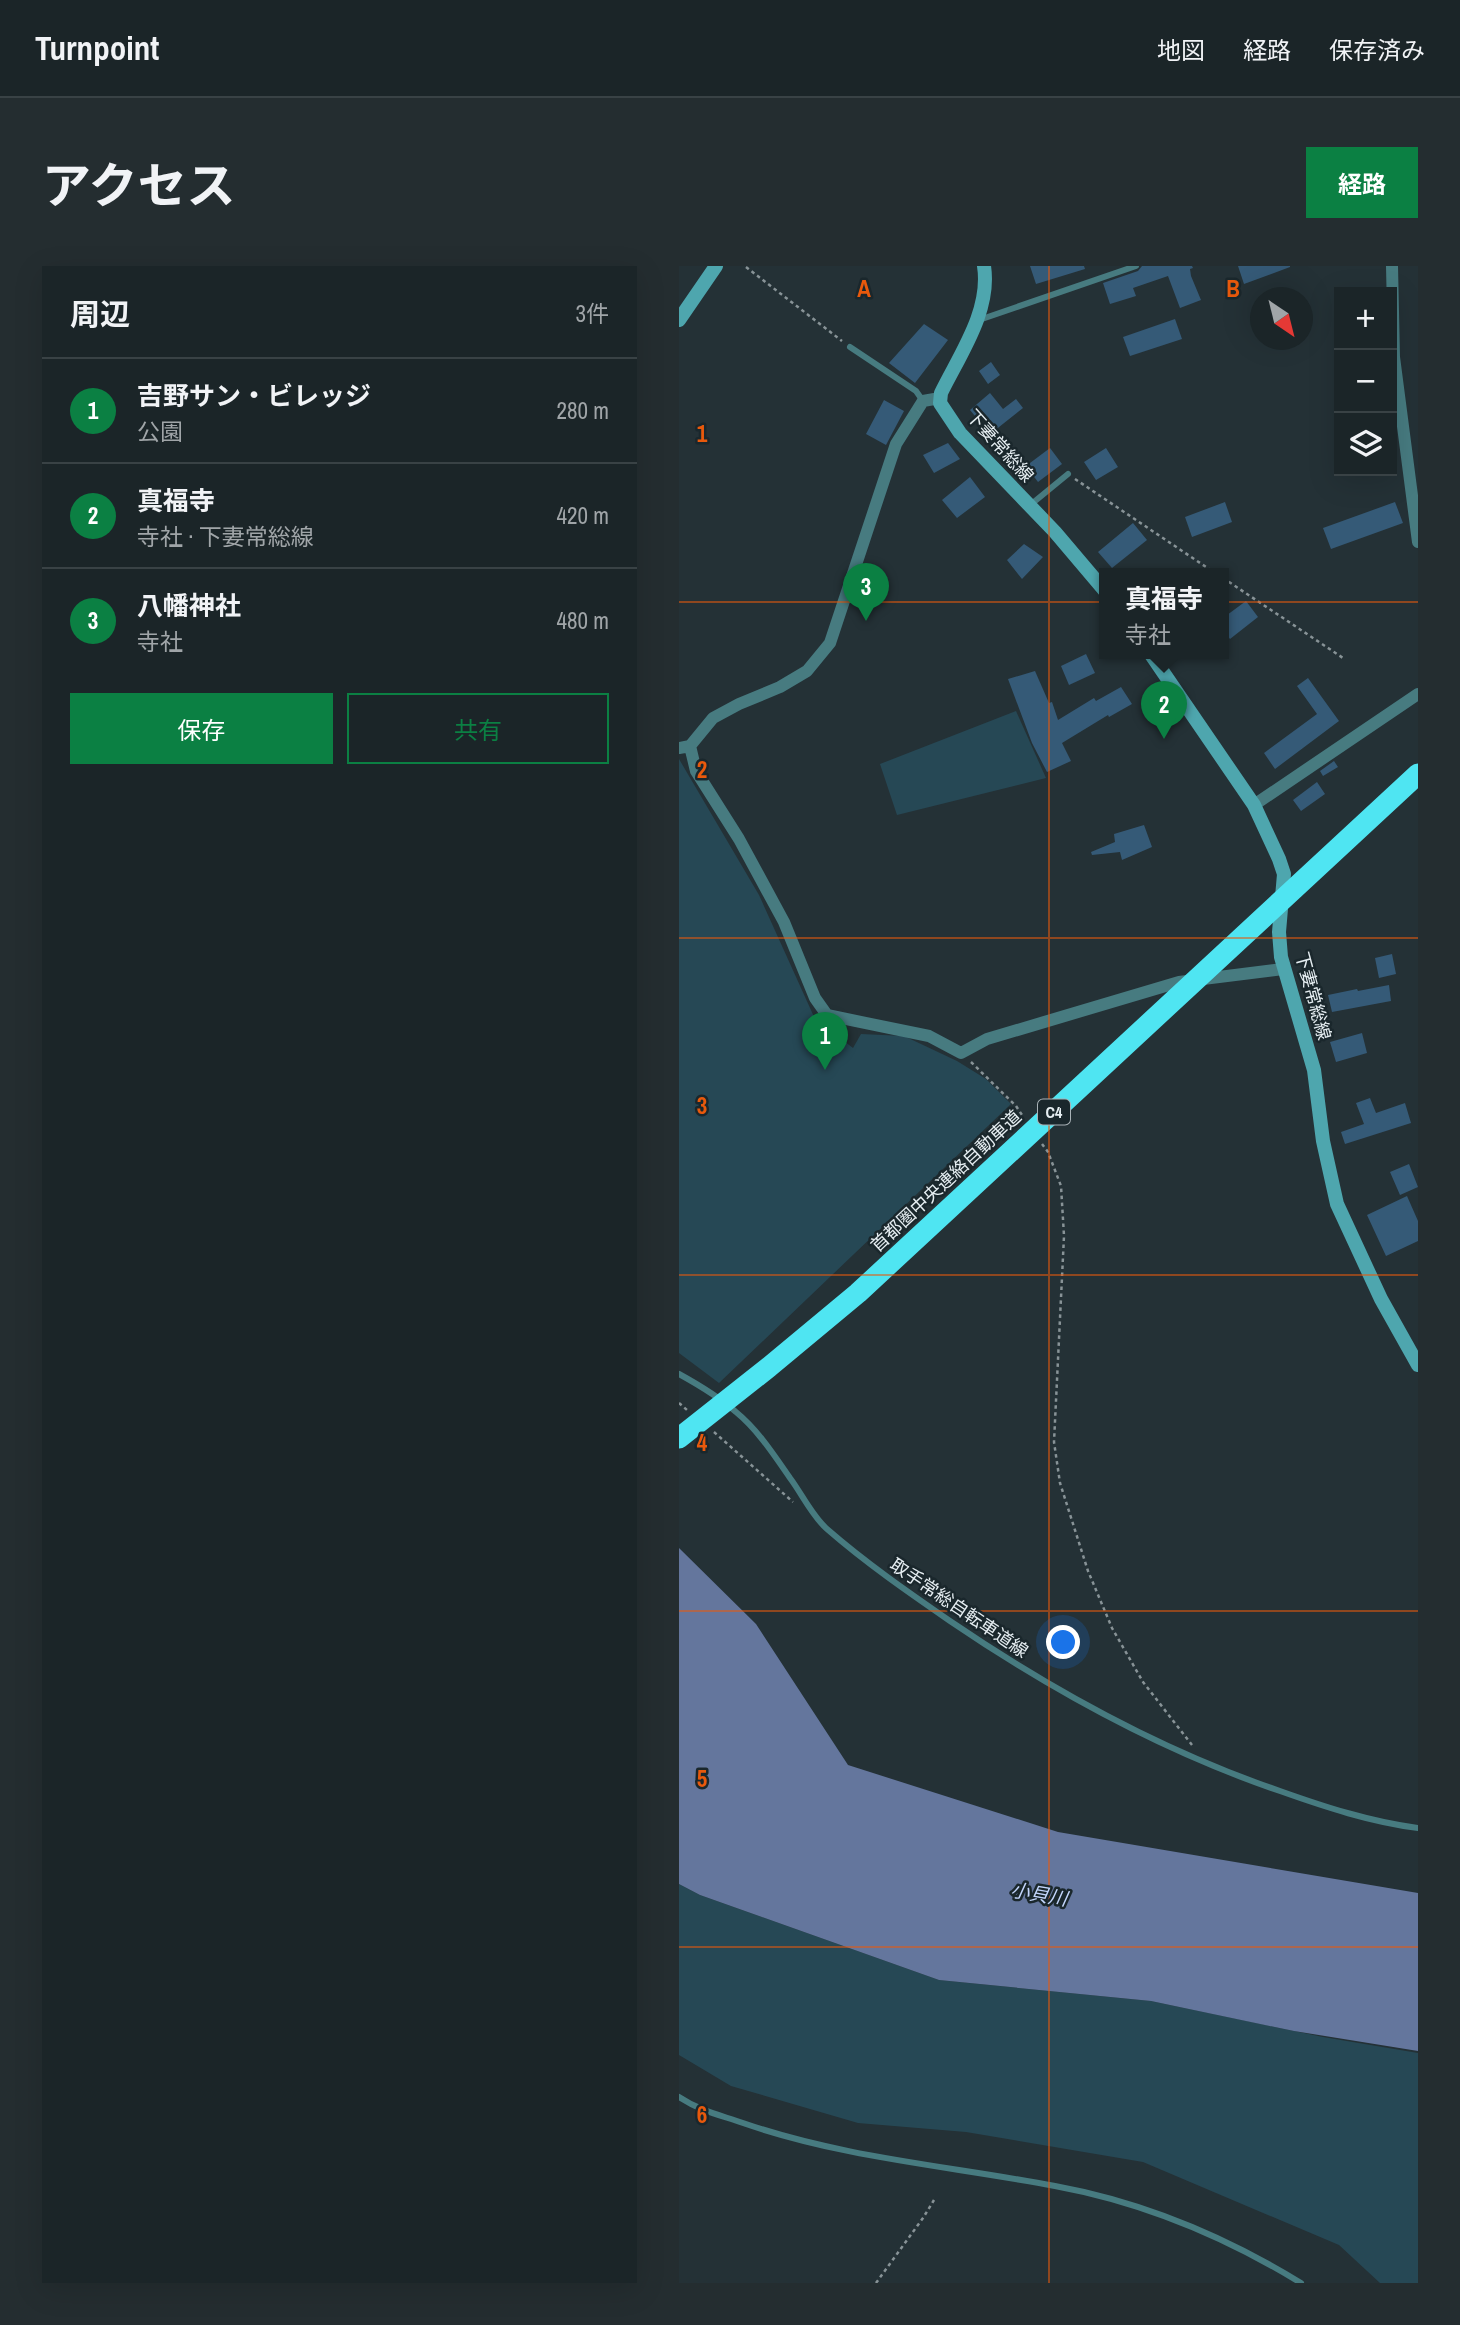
<!DOCTYPE html>
<html lang="ja">
<meta charset="utf-8">
<style>
:root{--surface:#1b2528;--page:#242d30;--text:#f1f3f6;--muted:#a0a5a8;--line:#394245;--accent:#0b8043}
body{margin:0;font-family:"Archivo Narrow","Noto Sans JP",sans-serif;background:var(--page);color:var(--text)}
.controls{position:absolute;right:21px;top:21px;display:grid;overflow:hidden;border-radius:0px;box-shadow:0 7px 28px #0002}
.controls button{width:63px;height:63px;display:grid;place-items:center;padding:0;border:0;border-bottom:2px solid var(--line);background:var(--surface);color:var(--text);font:35px sans-serif}
.compass{position:absolute;left:571px;top:21px;width:63px;height:63px;border-radius:50%;background:var(--surface);box-shadow:0 7px 28px #0002;rotate:145deg}
.you{position:absolute;left:385px;top:1377px;width:24px;height:24px;margin:-18px;border:5px solid #fff;border-radius:50%;background:#1a73e8;box-shadow:0 0 0 10px #1a73e833}
.badge{display:grid;place-items:center;width:46px;height:46px;border-radius:50%;background:var(--accent);color:#fff;font-size:23px;font-weight:700}
.pin{position:absolute;translate:-50% -58px;filter:drop-shadow(0 2px 4px #0008)}
.pin::after{content:'';position:absolute;top:37px;width:24px;height:21px;background:inherit;clip-path:polygon(0 0,100% 0,50% 100%)}
.popup{position:absolute;left:420px;top:302px;width:130px;height:91px;box-sizing:border-box;display:grid;place-content:center;border-radius:0px;background:var(--surface);filter:drop-shadow(0 2px 5px #0005);font-size:23px;white-space:nowrap;color:var(--muted)}
.popup b{font-size:26px;color:var(--text)}
.popup::after{content:'';position:absolute;left:50%;top:100%;margin-left:-14px;border:14px solid transparent;border-top-color:var(--surface)}
.list{margin:0;padding:0;list-style:none}
h2{display:flex;justify-content:space-between;align-items:center;height:91px;margin:0;padding:0 28px;font-size:30px}
h2 small{font-size:23px;font-weight:400;color:var(--muted)}
.list li{display:grid;grid-template-columns:46px 1fr auto;gap:21px;align-items:center;box-sizing:border-box;height:105px;padding:0 28px;border-top:2px solid var(--line)}
.list b{display:block;font-size:26px;white-space:nowrap}
.list p{margin:0;font-size:23px;white-space:nowrap;color:var(--muted)}
.list em{font-size:23px;font-style:normal;color:var(--muted)}
.actions{display:flex;gap:14px;padding:21px 28px}
.actions a{flex:1;padding:16px 0;border:2px solid var(--accent);border-radius:0px;text-align:center;font-size:24px;color:var(--accent)}
.actions .main{background:var(--accent);color:#fff}
.icon{flex:none;width:38px;height:38px;fill:none;stroke:currentColor;stroke-width:2;stroke-linecap:round;stroke-linejoin:round}
.map{position:relative;flex:none;width:739px;height:2017px;overflow:hidden;border-radius:0px}
header{display:flex;align-items:center;gap:42px;box-sizing:border-box;height:98px;padding:0 35px;background:var(--surface);border-bottom:2px solid var(--line)}
header strong{font-size:33px}
nav{display:flex;gap:38px;margin-inline-start:auto;font-size:24px}
.intro{display:flex;align-items:center;justify-content:space-between;box-sizing:border-box;height:168px;padding:0 42px}
h1{margin:0;font-size:49px}
.button{padding:18px 32px;border-radius:0px;background:var(--accent);color:#fff;font-size:24px;font-weight:700}
main{display:flex;gap:42px;padding:0 42px}
aside{flex:1;background:var(--surface);border-radius:0px;box-shadow:0 7px 28px #0002}
.map>svg:first-child{display:block}
</style>
<header>
<strong>Turnpoint</strong>
<nav><a>地図</a><a>経路</a><a>保存済み</a></nav>
</header>
<div class="intro"><h1>アクセス</h1><a class="button">経路</a></div>
<main>
<aside>
<h2>周辺<small>3件</small></h2>
<ul class="list">
<li><span class="badge">1</span><div><b>吉野サン・ビレッジ</b><p>公園</p></div><em>280 m</em></li>
<li><span class="badge">2</span><div><b>真福寺</b><p>寺社 · 下妻常総線</p></div><em>420 m</em></li>
<li><span class="badge">3</span><div><b>八幡神社</b><p>寺社</p></div><em>480 m</em></li>
</ul>
<div class="actions"><a class="main">保存</a><a>共有</a></div>
</aside>
<div class="map">
<svg width="739" height="2017" viewBox="0 0 739 2017">
<rect width="100%" height="100%" fill="#243136"/>
<path fill="#264855" d="M337 445 367 512 218 549 201 498Z
M0 493 80 629 136 753 174 782 182 768 225 770 278 795 307 813 332 838 40 1117 0 1087Z
M0 1618 21 1629 260 1714 472 1735 644 1771 739 1787V2017H701L660 1979 464 1896 287 1866 179 1857 52 1820 0 1789Z"/>
<path fill="#64769d" d="M0 1282 77 1358 169 1499 379 1566 739 1627V1785L615 1765 472 1735 260 1714 21 1629 0 1618Z"/>
<path fill="#355a77" d="M351 0H405L406 3 357 18Z
M463 0H513L514 2 511 3 512 10 522 34 501 42 489 10 454 22 457 30 431 38 424 17 459 5Z
M559 0H611V1L565 18Z
M496 53 503 73 451 90 444 71Z
M245 58 269 74 236 117 210 97Z
M312 96 321 109 309 118 300 105Z
M311 127 324 143 337 133 344 142 315 165 304 151 300 155 291 144Z
M205 134 225 145 207 179 187 168Z
M269 177 281 193 255 207 244 189Z
M371 182 383 198 359 216 347 200Z
M427 182 439 201 417 214 405 196Z
M291 211 306 231 278 252 263 234Z
M546 236 553 256 513 271 506 251Z
M716 236 724 257 652 283 644 262Z
M454 257 468 274 433 302 419 286Z
M345 278 364 291 343 313 328 294Z
M567 335 579 351 551 373 544 364V352Z
M407 388 416 407 390 419 382 400Z
M356 405 370 437 373 436 379 454 415 432 417 435 442 421 453 438 430 451 429 449 383 477 392 495 368 506 353 477 329 413Z
M629 412 660 455 596 503 585 487 638 448 618 420Z
M655 495 659 501 644 510 641 505Z
M638 516 646 528 622 545 614 534Z
M465 559 473 581 443 594 441 586 413 589 412 586 436 576 435 568Z
M713 688 717 708 700 712 696 692Z
M710 719 712 735 653 746 649 729 678 723 679 725Z
M683 767 688 787 657 796 651 776Z
M691 832 697 847 726 837 732 857 666 878 662 866 685 858 677 837Z
M730 898 739 921 721 929 711 906Z
M728 930 739 955V975L707 990 688 949Z"/>
<g fill="none" stroke-linecap="round" stroke-linejoin="round">
<path stroke="#889397" stroke-width="2.5" stroke-dasharray="3.5 3.5" stroke-linecap="butt" d="M67 1 163 75
M396 213 536 307
M544 312 664 392
M292 796 337 840 343 849
M363 878 369 886 382 920 385 970 375 1176 381 1217 409 1305 433 1362 464 1416 513 1479
M0 1137 8 1144
M35 1166 114 1236
M197 2017 244 1952 255 1934"/>
<path stroke="#477b80" stroke-width="6" d="M300 54 457 0
M171 81 237 125 244 135
M350 240 389 208
M0 1108C20 1119 40 1131 57 1146 79 1164 95 1189 111 1212 123 1228 133 1250 148 1263 187 1297 229 1326 271 1355 374 1425 483 1485 601 1525 646 1541 692 1556 739 1562
M0 1831C21 1845 41 1849 64 1857 165 1892 271 1900 376 1920 463 1936 547 1971 622 2017"/>
<path stroke="#477b80" stroke-width="12" d="M713 0 715 91 739 276
M11 480 17 505 60 573 105 656 136 732 148 749 250 770 282 787 308 773 500 716 604 703
M0 482 11 480 34 452 60 438 101 421 128 405 151 377 217 178 244 135 261 132
M575 539 739 428"/>
<path stroke="#4ea6ae" stroke-width="14" d="M305 0C312 45 281 88 262 127L261 137 281 167 376 266 426 325
M0 54 37 0
M471 387 575 539 600 593 605 608 600 666 602 691 635 804 644 875 658 938 702 1033 739 1099"/>
<path stroke="#4fe5f2" stroke-width="21" d="M0 1172 90 1101 179 1027 739 508"/>
</g>
<path fill="none" stroke="#e8590c" stroke-width="2" stroke-opacity="0.55" d="M370 0V2017M0 336H739M0 672H739M0 1009H739M0 1345H739M0 1681H739"/>
<g text-anchor="middle" stroke-width="5" stroke-linejoin="round" paint-order="stroke">
<rect fill="#1a272c" stroke="#a9b2b7" stroke-width="2" x="359" y="833.5" width="32" height="25" rx="5"/>
<g font-size="16" font-weight="bold" fill="#e6eef2">
<text x="375" y="852">C4</text>
</g>
<g font-size="18" fill="#e6eef2" stroke="#1a272c">
<text transform="translate(321 180) rotate(48)" y="6">下妻常総線</text>
<text transform="translate(634 730) rotate(75)" y="6">下妻常総線</text>
<text transform="translate(267 915) rotate(-43)" y="6">首都圏中央連絡自動車道</text>
<text transform="translate(280 1342) rotate(34)" y="6">取手常総自転車道線</text>
</g>
<g font-size="19" font-style="italic" fill="#c3d6fc" stroke="#1a272c">
<text transform="translate(360 1628) rotate(10)" y="7">小貝川</text>
</g>
</g>
<g font-size="23" text-anchor="middle" font-weight="bold" fill="#e8590c" stroke="#1a272c" stroke-width="5" stroke-linejoin="round" paint-order="stroke">
<text x="185" y="31">A</text>
<text x="554" y="31">B</text>
<text x="23" y="176">1</text>
<text x="23" y="512">2</text>
<text x="23" y="848">3</text>
<text x="23" y="1185">4</text>
<text x="23" y="1521">5</text>
<text x="23" y="1857">6</text>
</g>
</svg>
<div class="controls">
<button>+</button>
<button>−</button>
<button><svg class="icon" aria-label="layers" viewBox="0 0 24 24"><path d="M12 4l9 5-9 5-9-5zM3 14l9 5 9-5"/></svg></button>
</div>
<svg class="compass" viewBox="-18 -18 36 36"><path d="M0-13l5 13h-10z" fill="#e53935"/><path d="M0 13l5-13h-10z" fill="#a0a5a8"/></svg>
<div class="you"></div>
<div class="pin badge" style="left:146px;top:804px">1</div>
<div class="pin badge" style="left:485px;top:473px">2</div>
<div class="popup"><b>真福寺</b>寺社</div>
<div class="pin badge" style="left:187px;top:355px">3</div>
</div>
</main>
